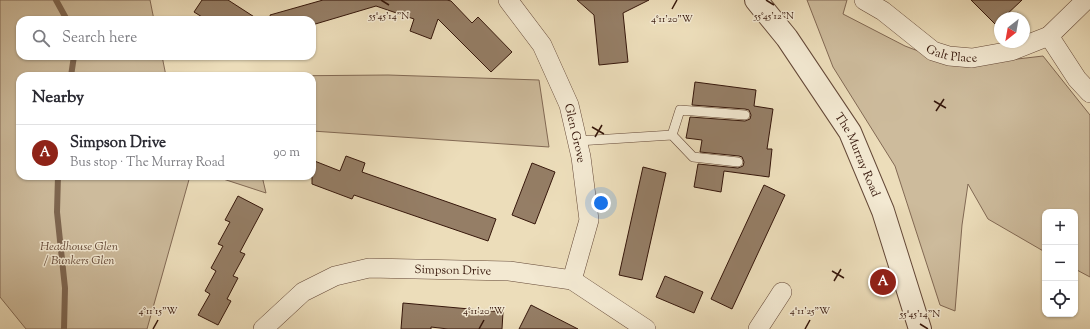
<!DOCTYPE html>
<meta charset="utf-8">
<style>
:root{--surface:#fff;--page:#f7f7f7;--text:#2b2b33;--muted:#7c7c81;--line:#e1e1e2;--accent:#8f2418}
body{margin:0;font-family:"Sorts Mill Goudy",serif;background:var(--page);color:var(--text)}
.controls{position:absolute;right:12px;bottom:12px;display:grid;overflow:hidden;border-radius:8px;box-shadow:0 1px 3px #0004}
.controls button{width:36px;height:36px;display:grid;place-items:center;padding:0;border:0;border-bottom:1px solid var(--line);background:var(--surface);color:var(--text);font:20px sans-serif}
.compass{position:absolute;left:994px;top:12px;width:36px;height:36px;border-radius:50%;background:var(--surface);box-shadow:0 1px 3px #0004;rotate:211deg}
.you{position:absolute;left:601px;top:203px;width:14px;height:14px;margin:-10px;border:3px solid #fff;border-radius:50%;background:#1a73e8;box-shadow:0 0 0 6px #1a73e833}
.badge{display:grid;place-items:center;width:26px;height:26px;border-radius:50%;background:var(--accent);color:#fff;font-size:13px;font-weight:700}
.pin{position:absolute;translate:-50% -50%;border:2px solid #fff;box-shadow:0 1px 4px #0006}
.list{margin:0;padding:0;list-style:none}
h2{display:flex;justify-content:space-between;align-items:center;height:52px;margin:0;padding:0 16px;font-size:17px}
h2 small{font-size:13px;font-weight:400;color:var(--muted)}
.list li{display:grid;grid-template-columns:26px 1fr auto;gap:12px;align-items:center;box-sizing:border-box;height:56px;padding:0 16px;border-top:1px solid var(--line)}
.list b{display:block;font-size:15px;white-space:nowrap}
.list p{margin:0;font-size:13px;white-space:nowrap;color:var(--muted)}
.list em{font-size:13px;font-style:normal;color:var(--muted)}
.icon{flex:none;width:22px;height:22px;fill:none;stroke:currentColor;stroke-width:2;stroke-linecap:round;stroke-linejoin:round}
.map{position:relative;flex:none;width:1090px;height:329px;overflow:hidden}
.search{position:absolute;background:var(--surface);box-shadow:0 1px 3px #0004;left:16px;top:16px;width:300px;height:44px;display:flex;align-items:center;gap:10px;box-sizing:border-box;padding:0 14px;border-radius:12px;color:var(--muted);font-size:15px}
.panel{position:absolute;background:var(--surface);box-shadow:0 1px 3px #0004;left:16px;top:72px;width:300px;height:108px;border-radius:12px}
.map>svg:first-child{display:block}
</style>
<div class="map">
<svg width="1090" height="329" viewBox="0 0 1090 329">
<rect width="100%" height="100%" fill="#ecddba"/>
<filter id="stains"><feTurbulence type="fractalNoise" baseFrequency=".005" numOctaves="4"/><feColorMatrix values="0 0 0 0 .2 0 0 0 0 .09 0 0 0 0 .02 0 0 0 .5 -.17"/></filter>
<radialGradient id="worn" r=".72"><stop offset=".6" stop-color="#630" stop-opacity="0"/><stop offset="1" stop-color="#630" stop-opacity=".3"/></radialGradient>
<path fill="#cdbb9c" stroke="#826954" d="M0 0H150L154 20H20V56H162L166 76H20V176H190L147 329H26L0 297Z
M807 0H847L843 14 905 46 958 66 1043 56 1090 115V277L1075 269V212H1045V252L988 219 968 184 962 225 955 311 940 305 895 166 833 67Z
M388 75 539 80 549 147 312 131V76H275Z
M214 176H262L266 193Z"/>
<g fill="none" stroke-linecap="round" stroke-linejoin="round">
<path stroke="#7e6650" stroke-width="6" d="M56 0 67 20
M71 76 74 56
M58 176 57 212 65 288 64 329"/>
</g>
<path fill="#957e66" stroke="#36170b" d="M202 0H228L259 20H207L194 12Z
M323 0H447L451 1 472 23 478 17 512 52 491 72 438 19 431 39 410 31 414 19 376 6 312 25V20H271L270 15Z
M577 0H649L623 13 628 62 599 65 594 15Z
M971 0H1022L1003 18H1000V21L996 25Z
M695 82 756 90 754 106 773 109 767 149H772L769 177 724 171 721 192 694 187 698 164 738 168 743 166 744 162 742 157 739 156 700 152 702 140 686 138 690 117 745 121 750 119 751 115 749 110 745 109 692 105Z
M346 156 365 163 362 172 496 219 488 241 354 195 352 199 312 184V160L340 171Z
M532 163 555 172 535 224 512 215Z
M643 167 666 173 642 280 619 275Z
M764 185 785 195 732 309 711 299Z
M238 196 263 209 240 252 245 254 233 276 238 278 227 299 231 301 218 325 198 315 210 294 205 291 216 271 211 268 223 246 218 244 230 222 225 220Z
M665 276 703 292 694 313 656 297Z
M403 303 503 312 502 329H448L431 327V329H401Z
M531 305 578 329H519Z"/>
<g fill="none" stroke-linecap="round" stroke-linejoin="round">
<defs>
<path id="service" d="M672 135 680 110 745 115
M578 141 672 135 693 157 738 162"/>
<g id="minor">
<path id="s1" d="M508 0 542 45 569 105 581 157 589 220 572 280"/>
<path id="s2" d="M864 0 883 11 933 51 949 56 972 58 1011 51 1049 36 1086 0"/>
<path d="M1049 36 1077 79 1090 93"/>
<path id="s3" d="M263 329 303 292 335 276 369 268 509 271 572 280 646 329"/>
<path d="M758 329 782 292"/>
</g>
<g id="tertiary">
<path id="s4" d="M756 0 787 38 850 132 883 211 920 329"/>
</g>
</defs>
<use href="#service" stroke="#644837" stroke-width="10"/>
<use href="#minor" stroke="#644837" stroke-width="20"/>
<use href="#tertiary" stroke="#644837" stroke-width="24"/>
<use href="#service" stroke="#f3e9d2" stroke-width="9"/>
<use href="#minor" stroke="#f3e9d2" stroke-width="19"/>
<use href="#tertiary" stroke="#f3e9d2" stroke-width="22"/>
</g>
<path fill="none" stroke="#36170b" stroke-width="1.5" d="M381 0 389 5M766 0 774 5M672 9 677 0M934 101 946 108M936 111 944 99M592 127 604 134M595 137 602 125M832 271 844 278M834 281 841 269M920 324 928 329M153 329 158 320M479 329 484 320M805 329 810 320"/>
<g text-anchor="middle" stroke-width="3" stroke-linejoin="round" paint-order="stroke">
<g font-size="12" fill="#36170b" stroke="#f3e9d2">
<text dy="4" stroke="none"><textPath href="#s2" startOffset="105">Galt Place</textPath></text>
<text dy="4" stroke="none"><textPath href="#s1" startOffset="151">Glen Grove</textPath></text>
<text dy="4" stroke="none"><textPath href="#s4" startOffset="186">The Murray Road</textPath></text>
<text dy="4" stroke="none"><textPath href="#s3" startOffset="209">Simpson Drive</textPath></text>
</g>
<g font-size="12" font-style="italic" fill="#634836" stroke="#f3e9d2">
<text x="79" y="250">Headhouse Glen<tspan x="79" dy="14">/ Bunkers Glen</tspan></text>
</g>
</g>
<g font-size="10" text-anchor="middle" fill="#36170b" stroke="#f3e9d2" stroke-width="3" stroke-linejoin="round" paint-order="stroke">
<text x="389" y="19">55°45'14"N</text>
<text x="774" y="19">55°45'12"N</text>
<text x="672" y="22">4°11'20"W</text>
<text x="158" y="314">4°11'15"W</text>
<text x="484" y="314">4°11'20"W</text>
<text x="810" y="314">4°11'25"W</text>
<text x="920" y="317">55°45'14"N</text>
</g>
<rect width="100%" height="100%" filter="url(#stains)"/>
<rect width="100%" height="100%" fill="url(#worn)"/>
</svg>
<div class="controls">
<button>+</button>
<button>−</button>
<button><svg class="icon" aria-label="locate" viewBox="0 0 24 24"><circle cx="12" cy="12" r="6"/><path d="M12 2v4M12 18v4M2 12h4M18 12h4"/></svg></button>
</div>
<svg class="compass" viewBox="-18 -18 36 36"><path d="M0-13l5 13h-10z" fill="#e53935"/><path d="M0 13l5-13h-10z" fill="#7c7c81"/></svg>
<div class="you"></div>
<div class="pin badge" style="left:883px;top:282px">A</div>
<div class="search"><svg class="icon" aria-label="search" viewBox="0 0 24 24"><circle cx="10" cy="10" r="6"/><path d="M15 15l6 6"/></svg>Search here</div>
<section class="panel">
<h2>Nearby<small></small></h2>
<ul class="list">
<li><span class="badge">A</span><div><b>Simpson Drive</b><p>Bus stop · The Murray Road</p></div><em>90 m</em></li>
</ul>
</section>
</div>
